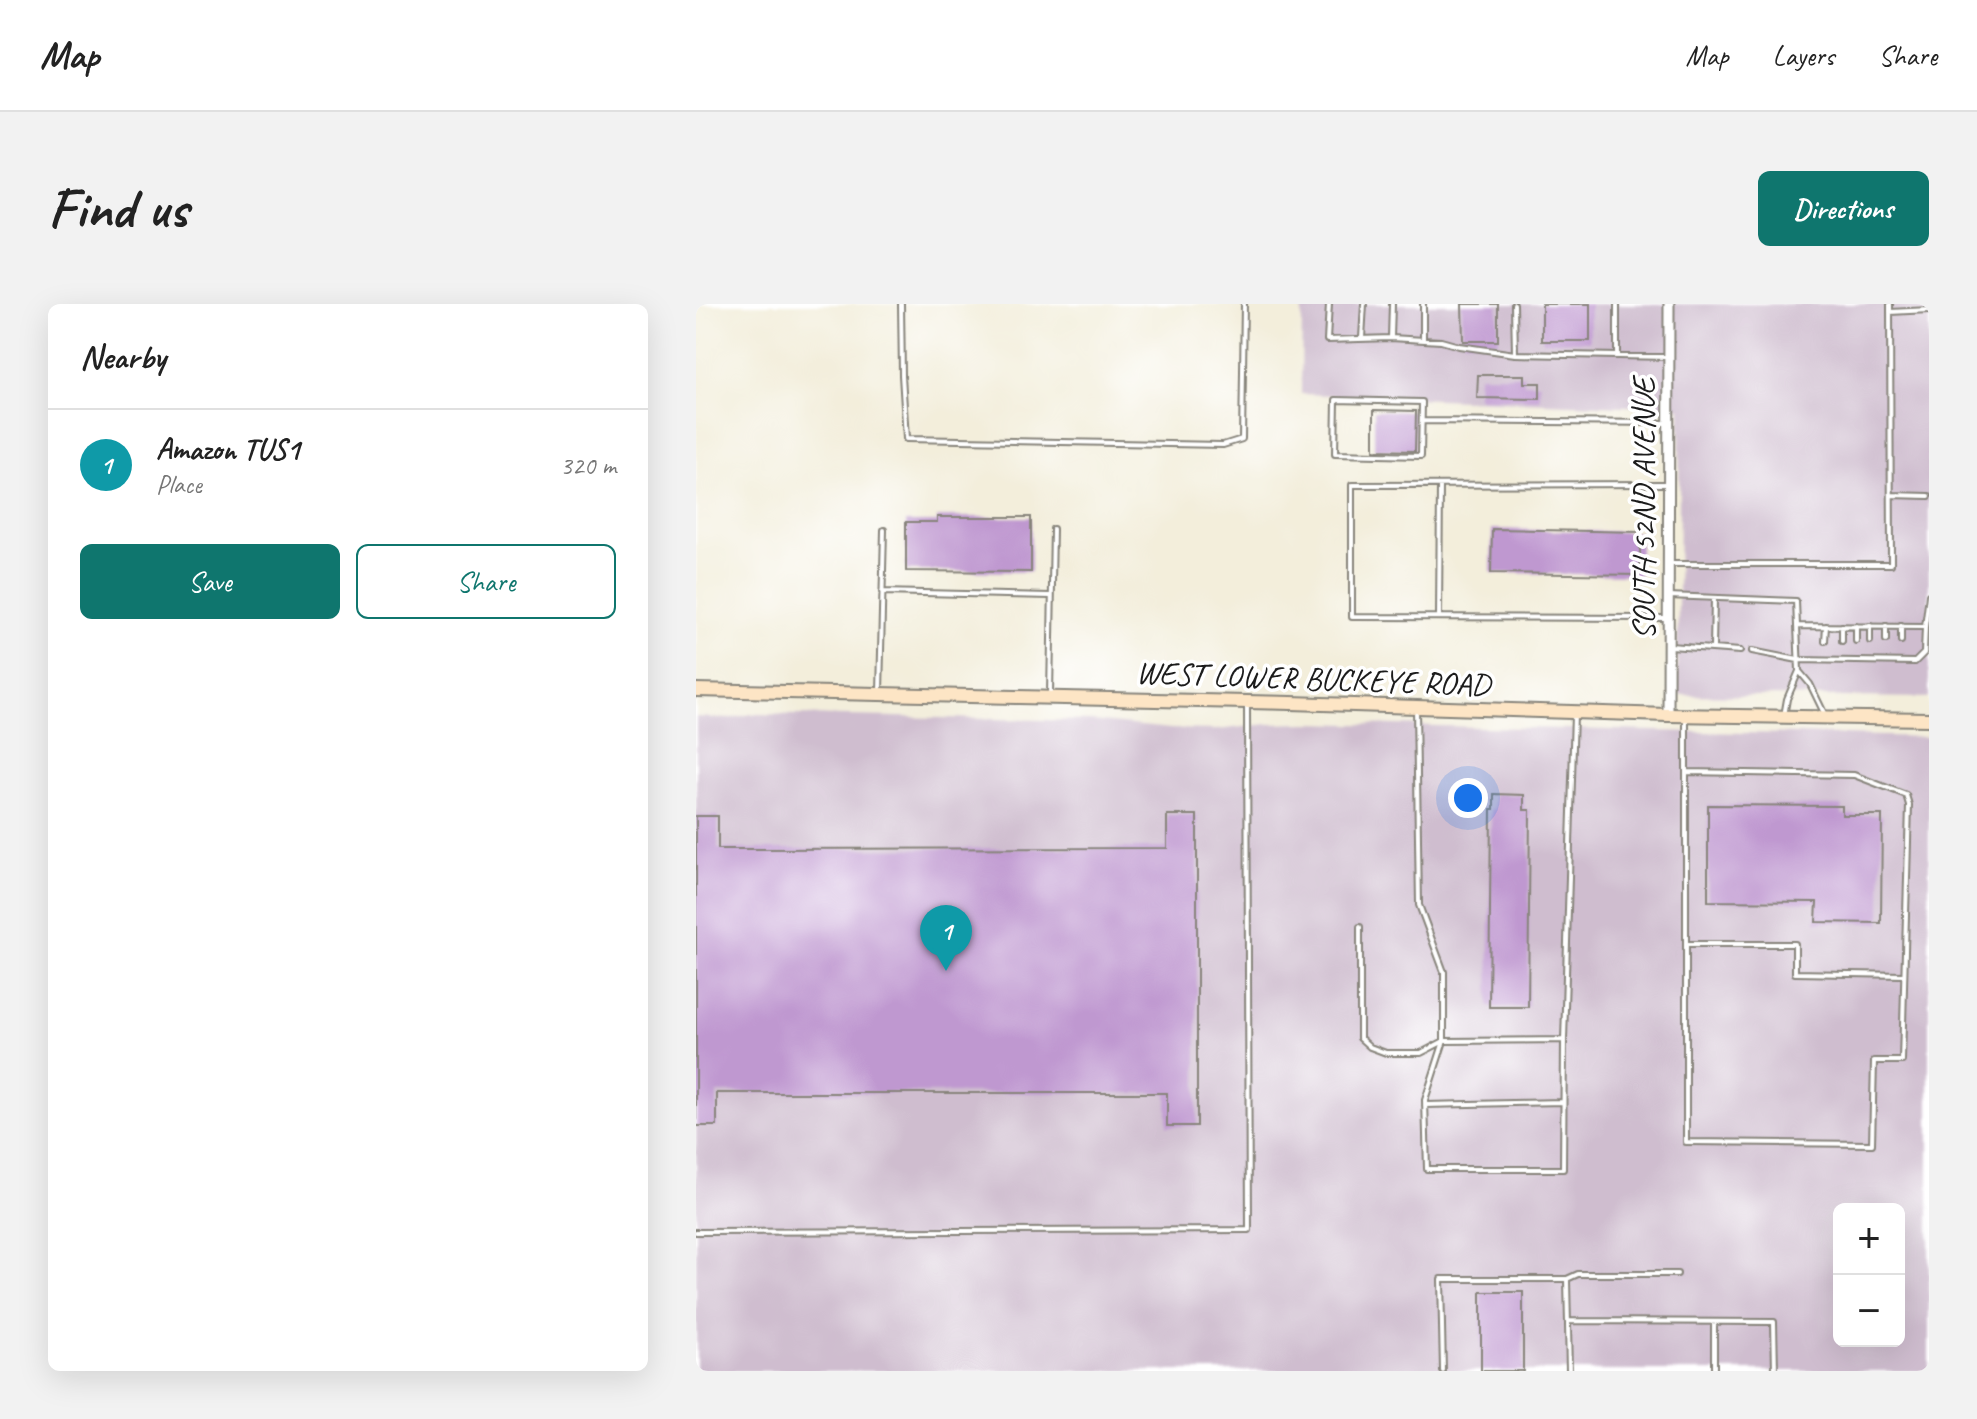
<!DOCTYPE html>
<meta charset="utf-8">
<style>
:root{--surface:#fff;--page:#f2f2f2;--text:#222;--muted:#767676;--line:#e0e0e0;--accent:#0f766e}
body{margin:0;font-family:Caveat,sans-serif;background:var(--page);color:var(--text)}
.controls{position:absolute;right:24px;bottom:24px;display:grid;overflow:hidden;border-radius:12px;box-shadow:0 8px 32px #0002}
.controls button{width:72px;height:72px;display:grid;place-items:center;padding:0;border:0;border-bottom:2px solid var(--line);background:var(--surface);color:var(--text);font:40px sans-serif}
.you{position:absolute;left:772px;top:494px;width:28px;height:28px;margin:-20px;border:6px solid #fff;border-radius:50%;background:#1a73e8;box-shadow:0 0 0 12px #1a73e833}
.badge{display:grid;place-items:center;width:52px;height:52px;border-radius:50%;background:var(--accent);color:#fff;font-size:26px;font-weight:700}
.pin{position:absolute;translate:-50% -66px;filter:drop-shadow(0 2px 4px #0008)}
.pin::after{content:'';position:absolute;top:42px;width:28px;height:24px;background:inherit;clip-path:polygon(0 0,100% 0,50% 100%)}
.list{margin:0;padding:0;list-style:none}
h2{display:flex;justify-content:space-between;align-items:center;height:104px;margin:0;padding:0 32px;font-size:34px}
h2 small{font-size:26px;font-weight:400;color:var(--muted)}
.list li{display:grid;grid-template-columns:52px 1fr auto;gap:24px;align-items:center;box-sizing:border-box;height:112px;padding:0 32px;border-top:2px solid var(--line)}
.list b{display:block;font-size:30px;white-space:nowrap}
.list p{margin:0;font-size:26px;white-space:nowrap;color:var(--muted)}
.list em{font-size:26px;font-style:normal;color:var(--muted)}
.actions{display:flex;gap:16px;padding:24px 32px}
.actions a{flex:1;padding:18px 0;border:2px solid var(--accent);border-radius:12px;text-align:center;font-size:28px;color:var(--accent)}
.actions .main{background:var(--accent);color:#fff}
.map{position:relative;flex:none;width:1233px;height:1067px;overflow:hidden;border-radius:12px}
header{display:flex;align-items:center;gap:48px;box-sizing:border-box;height:112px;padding:0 40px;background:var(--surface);border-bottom:2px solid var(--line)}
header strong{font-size:38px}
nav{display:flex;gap:44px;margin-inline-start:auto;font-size:28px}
.intro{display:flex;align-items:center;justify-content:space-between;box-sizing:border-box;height:192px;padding:0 48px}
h1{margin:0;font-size:56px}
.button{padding:20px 36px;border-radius:12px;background:var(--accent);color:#fff;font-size:28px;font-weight:700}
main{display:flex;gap:48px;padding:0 48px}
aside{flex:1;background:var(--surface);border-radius:12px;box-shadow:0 8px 32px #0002}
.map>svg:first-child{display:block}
</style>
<header>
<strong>Map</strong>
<nav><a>Map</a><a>Layers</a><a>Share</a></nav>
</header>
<div class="intro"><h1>Find us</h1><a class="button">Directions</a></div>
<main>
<aside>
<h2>Nearby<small></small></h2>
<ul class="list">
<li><span class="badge" style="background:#0f9aa8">1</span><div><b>Amazon TUS1</b><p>Place</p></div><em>320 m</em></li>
</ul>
<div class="actions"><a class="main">Save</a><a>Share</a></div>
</aside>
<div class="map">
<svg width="1233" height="1067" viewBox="0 0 1233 1067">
<rect width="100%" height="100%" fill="#fff"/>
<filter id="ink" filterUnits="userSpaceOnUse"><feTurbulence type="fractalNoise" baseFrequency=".0125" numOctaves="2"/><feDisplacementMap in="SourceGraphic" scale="16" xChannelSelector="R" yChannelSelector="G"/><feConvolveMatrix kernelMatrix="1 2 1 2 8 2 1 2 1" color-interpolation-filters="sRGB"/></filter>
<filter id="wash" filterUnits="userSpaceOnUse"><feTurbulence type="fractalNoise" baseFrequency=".006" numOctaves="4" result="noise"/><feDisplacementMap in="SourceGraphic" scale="32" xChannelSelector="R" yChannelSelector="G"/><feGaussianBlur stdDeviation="1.8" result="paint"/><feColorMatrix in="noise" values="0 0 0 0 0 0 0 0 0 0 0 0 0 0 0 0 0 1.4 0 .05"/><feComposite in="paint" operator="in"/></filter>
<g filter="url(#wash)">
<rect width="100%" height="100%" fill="#f3eedb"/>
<path fill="#cfbdcf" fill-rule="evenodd" d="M606 0H1233V394L981 391 984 104 605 90Z
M55 410 396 417 475 425 521 426 572 420 611 419 1233 433V1067H0V413L32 415ZM1143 905H1203V1037H1143Z"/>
<g id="blocks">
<path fill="#bf98d0" d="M766 0H802V37H767Z
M846 0H894V37H846Z
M782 71H828V79H844V95L781 94Z
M678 106 720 107 719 147 678 146Z
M241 213H335V268L210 267V218H241Z
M796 225 944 228V271L795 269Z
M798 490 828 491V506H834L832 703H793L795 505H798Z
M1012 501 1146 502V511H1186L1185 619 1120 618 1121 598 1012 597Z
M471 511H501V822H471V789H21V822H0V512H22V545L471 544Z
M785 988H827V1067H785Z"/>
</g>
</g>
<g filter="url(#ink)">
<use href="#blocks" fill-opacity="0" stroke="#88857c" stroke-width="2"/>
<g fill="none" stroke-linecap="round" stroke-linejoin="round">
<defs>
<path id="lane" d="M205 0 206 71 210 135 527 141 546 135 548 0
M633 0 631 36 695 34
M696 0 695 34 745 37 763 42 819 50 973 53
M818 0 819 50
M1194 8 1233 6
M666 34 668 0
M727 36V0
M921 52V0
M640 96 726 98 725 152 639 150Z
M726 117 971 119
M1195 191 1233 192
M974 260H1195L1194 0
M186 288 355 292
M972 292 1100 297 1101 322
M743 313 744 181
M970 314 656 313V181L970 180
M1146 322V337
M1160 322V337
M1174 322V337
M1190 322V336
M1129 337 1130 322
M1205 337V322
M974 342 1044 347
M1017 344 1018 295
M1056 347 1102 356 1219 358 1228 349 1229 323
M1103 367 1114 380 1128 409
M184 388 188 226
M354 390 357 225
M720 404 723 601 748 668V737L868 736 878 410
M1088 412 1091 395 1103 367 1101 322 1229 323 1233 291
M990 413V838L1176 840 1178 757H1206L1213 501 1210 491 1158 471 990 468
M664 623V734L674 743 690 749H725L748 737 729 796 731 865H867L868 736
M990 640H1099V669L1208 671
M729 801 867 798
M0 928 553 926 551 402
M871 975 882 970H981
M872 1017 1078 1018 1079 1067
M747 1067 745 975H871L873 1067
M1018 1067V1018"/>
<path id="street" d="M972 411 973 0"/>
<path id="secondary" d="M0 386 595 399 972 411 1233 415"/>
</defs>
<use href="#lane" stroke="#88857c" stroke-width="8"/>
<use href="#street" stroke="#88857c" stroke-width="13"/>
<use href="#secondary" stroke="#88857c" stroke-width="16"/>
<use href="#lane" stroke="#fff" stroke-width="4"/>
<use href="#street" stroke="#fff" stroke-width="9"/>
<use href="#secondary" stroke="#fde5c5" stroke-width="12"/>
</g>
</g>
<g text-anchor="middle" stroke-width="7" stroke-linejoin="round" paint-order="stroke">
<g font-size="32" fill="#1c1c1c" stroke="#fff">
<text transform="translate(947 205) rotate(-90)" y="11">SOUTH 52ND AVENUE</text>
<text transform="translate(617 374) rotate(2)" y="11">WEST LOWER BUCKEYE ROAD</text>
</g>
</g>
</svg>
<div class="controls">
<button>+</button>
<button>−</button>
</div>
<div class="you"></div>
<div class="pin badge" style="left:250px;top:667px;background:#0f9aa8">1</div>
</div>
</main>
